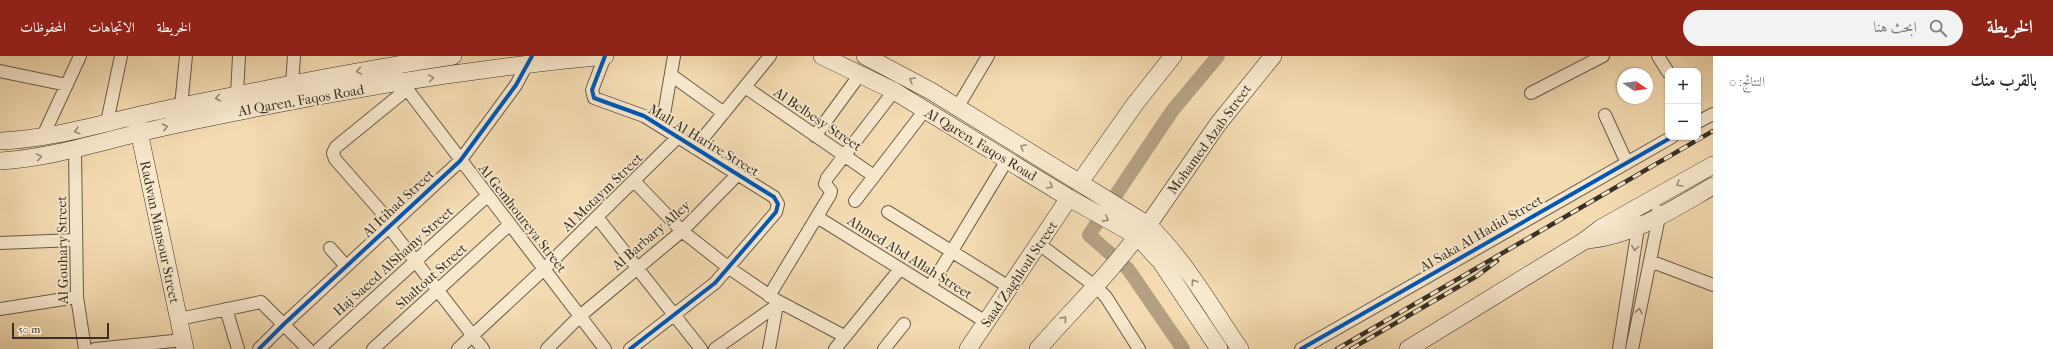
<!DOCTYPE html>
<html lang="ar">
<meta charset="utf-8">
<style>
:root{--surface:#fff;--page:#f2f2f3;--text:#2b2b33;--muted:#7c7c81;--line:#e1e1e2;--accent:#8f2418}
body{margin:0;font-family:"IM FELL French Canon",Amiri,serif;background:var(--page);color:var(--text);direction:rtl}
.controls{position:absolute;right:12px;top:12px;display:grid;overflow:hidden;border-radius:8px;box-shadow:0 1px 3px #0004}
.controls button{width:36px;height:36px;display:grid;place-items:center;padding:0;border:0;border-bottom:1px solid var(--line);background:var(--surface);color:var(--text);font:20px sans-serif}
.compass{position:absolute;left:1617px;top:12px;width:36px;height:36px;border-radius:50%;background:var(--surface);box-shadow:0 1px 3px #0004;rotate:103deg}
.scale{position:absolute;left:12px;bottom:10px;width:97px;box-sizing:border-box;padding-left:4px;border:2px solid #393127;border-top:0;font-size:11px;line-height:14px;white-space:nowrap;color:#393127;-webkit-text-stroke:3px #f8e8cd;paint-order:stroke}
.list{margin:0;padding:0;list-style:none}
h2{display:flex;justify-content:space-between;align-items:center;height:52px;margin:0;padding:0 16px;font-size:17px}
h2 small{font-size:13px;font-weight:400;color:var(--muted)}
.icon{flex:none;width:22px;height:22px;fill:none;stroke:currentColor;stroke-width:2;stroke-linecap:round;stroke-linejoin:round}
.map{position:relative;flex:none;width:1713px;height:293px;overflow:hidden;direction:ltr}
header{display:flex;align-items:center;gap:24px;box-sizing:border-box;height:56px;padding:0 20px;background:var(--accent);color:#fff}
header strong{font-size:19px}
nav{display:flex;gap:22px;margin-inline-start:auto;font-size:14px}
.search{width:280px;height:36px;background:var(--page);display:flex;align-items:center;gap:10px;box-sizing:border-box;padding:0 14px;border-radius:22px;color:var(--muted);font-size:15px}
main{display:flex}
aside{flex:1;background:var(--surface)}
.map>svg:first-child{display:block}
</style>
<header>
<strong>الخريطة</strong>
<div class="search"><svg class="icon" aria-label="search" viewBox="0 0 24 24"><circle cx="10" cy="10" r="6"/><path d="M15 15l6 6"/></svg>ابحث هنا</div>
<nav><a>الخريطة</a><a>الاتجاهات</a><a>المحفوظات</a></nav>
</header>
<main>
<aside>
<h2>بالقرب منك<small>النتائج: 0</small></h2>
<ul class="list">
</ul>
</aside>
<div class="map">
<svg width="1713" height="293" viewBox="0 0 1713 293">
<rect width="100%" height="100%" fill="#f4dbb2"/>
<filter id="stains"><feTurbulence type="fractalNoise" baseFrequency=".005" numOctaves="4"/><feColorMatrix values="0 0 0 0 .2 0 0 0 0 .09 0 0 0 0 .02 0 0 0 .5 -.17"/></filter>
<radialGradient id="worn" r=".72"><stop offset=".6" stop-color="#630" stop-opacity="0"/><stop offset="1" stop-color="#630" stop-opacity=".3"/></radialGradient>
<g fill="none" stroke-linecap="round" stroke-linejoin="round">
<path stroke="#b4a183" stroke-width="14" d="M1183 293 1128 213 1089 179 1172 55 1218 0"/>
<defs>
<path id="street" d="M605 0 592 34 594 42 644 60 774 141 778 148 776 156 715 227 630 293
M1658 0 1668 16
M0 15 67 29
M671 19 724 57
M397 20 605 293
M292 27 294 0
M745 31 874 120
M1531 37 1603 0
M237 38 239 0
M181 50 186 0
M957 52 988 0
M1605 59 1627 107
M107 66 121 0
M1698 66 1713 58
M662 70 674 0
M815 80 861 17
M42 82 80 0
M695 92 770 0
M75 94 77 241 85 293
M634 125 682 175 729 212 776 244 844 280
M855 145 925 54
M888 156 1009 231
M597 161 701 293
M817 161 986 266
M392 168 335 103 333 97 336 91 406 34
M389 171 483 293
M0 187 75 184
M1039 188 1095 230 1106 241 1139 293
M330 192 346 210
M1650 205 1713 229
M930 231 1007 104
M769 240 830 139 831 135 825 128 827 122 894 35
M0 253 77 241
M226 253 238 293
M179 263 261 246 308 293
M95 293 183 284
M259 293 284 268 460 105 516 29 530 3
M319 293 487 140
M373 293 509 169
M458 293 544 213 678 81
M547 293 580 260 682 175 738 118
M715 293 780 247
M769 293 777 249
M835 293 900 213
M884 293 904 268
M1301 293 1672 81
M1619 293 1638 172 1636 164
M1632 293 1659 161 1658 155"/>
<path id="secondary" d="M822 0 894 35 1069 142 1137 180 1161 206 1219 293
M865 0 931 35 1148 169C1185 204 1211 251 1240 293
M137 66 185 293
M0 85C54 83 105 66 158 55 256 35 354 15 453 0
M0 105C48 102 92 88 139 77 168 70 197 64 227 58 351 32 478 12 605 0
M1080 126 1135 48 1173 0
M1148 169 1218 68 1273 0
M1588 184C1635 179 1673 153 1713 130
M968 293 1069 142
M1038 293C1071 255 1107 221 1137 180
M1408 293 1584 185 1601 172 1713 109"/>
</defs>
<use href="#street" stroke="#685c4a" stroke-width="14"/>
<use href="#secondary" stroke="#393127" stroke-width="18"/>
<use href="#street" stroke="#f8e8cd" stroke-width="12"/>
<use href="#secondary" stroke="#f8e8cd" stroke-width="17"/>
<defs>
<path id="rail" d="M1337 293 1713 75
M1351 293 1477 220 1497 205"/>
</defs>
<use href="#rail" stroke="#393127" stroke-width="4.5"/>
<use href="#rail" stroke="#f8e8cd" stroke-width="3" stroke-dasharray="9" stroke-linecap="butt"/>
<defs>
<path id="cycleway" d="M605 0 592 34 594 42 644 60 774 141 778 148 776 156 715 227 630 293
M259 293 284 268 460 105 516 29 532 0
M1301 293 1672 81"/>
</defs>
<use href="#cycleway" stroke="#f8e8cd" stroke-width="6"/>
<use href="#cycleway" stroke="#0057b8" stroke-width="4"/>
</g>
<defs><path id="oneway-chevron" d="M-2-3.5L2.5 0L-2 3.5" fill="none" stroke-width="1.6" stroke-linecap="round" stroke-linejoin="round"/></defs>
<g stroke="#988c7a">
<use href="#oneway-chevron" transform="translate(359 15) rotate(170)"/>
<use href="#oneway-chevron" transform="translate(431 22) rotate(-9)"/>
<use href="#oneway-chevron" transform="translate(912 24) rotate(-150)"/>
<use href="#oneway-chevron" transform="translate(218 42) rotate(168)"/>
<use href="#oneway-chevron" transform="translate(165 71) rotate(-12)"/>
<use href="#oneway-chevron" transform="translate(77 75) rotate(164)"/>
<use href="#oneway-chevron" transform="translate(1023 91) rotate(-149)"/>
<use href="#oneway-chevron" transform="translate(39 101) rotate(-10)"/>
<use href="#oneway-chevron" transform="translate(1679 128) rotate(150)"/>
<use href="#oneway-chevron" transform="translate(1050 130) rotate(31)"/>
<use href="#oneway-chevron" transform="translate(1106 163) rotate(29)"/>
<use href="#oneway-chevron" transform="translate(1635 192) rotate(98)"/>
<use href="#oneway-chevron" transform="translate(1194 226) rotate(-124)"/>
<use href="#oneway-chevron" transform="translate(1639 255) rotate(-78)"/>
<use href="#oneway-chevron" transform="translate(1064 263) rotate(-48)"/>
</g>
<g text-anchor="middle" stroke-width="3.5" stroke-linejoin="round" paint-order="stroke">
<g font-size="14" fill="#393127" stroke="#f8e8cd">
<text transform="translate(301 44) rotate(-10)" y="5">Al Qaren, Faqos Road</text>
<text transform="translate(818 63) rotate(34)" y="5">Al Belbesy Street</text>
<text transform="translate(1209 83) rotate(-54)" y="5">Mohamed Azab Street</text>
<text transform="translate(704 84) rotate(31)" y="5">Mall Al Harire Street</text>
<text transform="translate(981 88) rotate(31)" y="5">Al Qaren, Faqos Road</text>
<text transform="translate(602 136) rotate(-44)" y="5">Al Motaym Street</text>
<text transform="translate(398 147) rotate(-43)" y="5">Al Itihad Street</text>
<text transform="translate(523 162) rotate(52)" y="5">Al Gemhoureya Street</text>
<text transform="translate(160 176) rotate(78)" y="5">Radwan Mansour Street</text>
<text transform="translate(1481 177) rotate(-30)" y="5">Al Saka Al Hadid Street</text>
<text transform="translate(651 179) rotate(-41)" y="5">Al Barbary Alley</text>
<text transform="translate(62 194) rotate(-91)" y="5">Al Gouhary Street</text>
<text transform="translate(910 201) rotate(32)" y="5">Ahmed Abd Allah Street</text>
<text transform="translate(393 205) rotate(-42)" y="5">Haj Saeed AlShamy Street</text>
<text transform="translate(1019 218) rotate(-56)" y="5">Saad Zaghloul Street</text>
<text transform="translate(431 220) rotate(-42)" y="5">Shaltout Street</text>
</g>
</g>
<rect width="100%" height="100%" filter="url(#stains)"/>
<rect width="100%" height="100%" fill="url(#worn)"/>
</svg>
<div class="controls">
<button>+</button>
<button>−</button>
</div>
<svg class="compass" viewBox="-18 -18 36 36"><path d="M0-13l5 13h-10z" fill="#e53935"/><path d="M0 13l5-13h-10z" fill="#7c7c81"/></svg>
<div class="scale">50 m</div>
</div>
</main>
